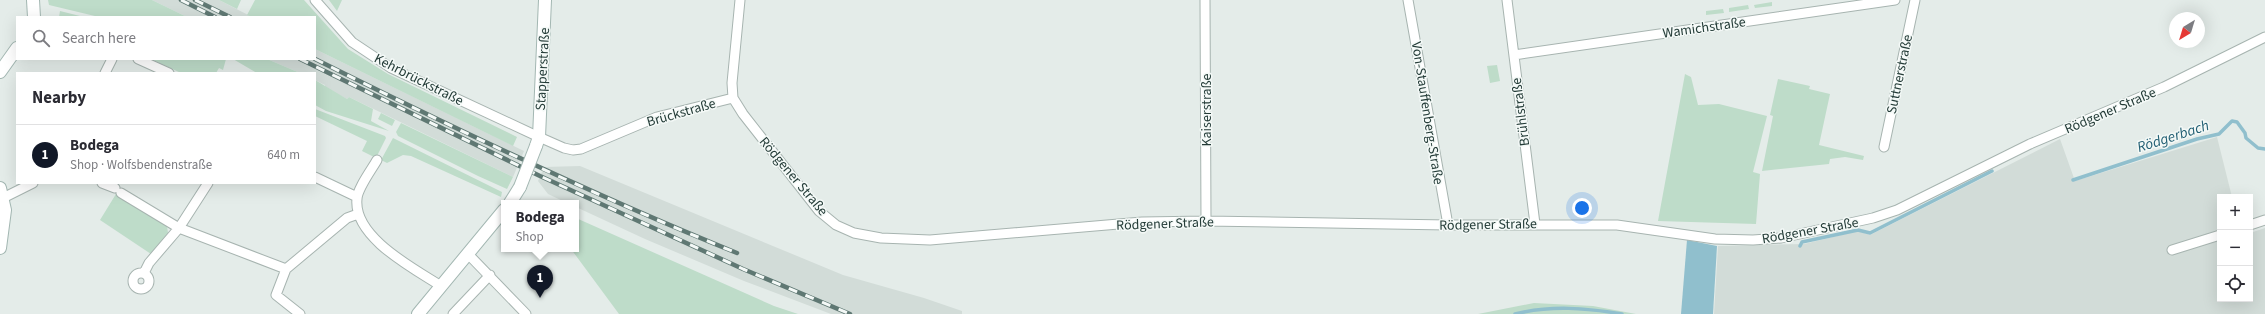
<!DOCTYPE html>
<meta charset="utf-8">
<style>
:root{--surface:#fff;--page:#f7f7f7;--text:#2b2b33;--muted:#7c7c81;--line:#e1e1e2;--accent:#111827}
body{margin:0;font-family:"Source Sans 3",sans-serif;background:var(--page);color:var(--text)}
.controls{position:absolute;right:12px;bottom:12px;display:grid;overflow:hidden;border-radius:0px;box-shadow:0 4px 16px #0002}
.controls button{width:36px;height:36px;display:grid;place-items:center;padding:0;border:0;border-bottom:1px solid var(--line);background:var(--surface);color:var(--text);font:20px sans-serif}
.compass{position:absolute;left:2169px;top:12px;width:36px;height:36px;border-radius:50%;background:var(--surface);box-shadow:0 4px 16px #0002;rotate:218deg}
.you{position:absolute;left:1582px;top:208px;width:14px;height:14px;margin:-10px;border:3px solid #fff;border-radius:50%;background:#1a73e8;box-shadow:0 0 0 6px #1a73e833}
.badge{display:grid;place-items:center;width:26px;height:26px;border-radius:50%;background:var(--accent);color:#fff;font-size:13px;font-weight:700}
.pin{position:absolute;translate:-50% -33px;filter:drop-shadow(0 1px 2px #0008)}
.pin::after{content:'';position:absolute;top:21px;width:14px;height:12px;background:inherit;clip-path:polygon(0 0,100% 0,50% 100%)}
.popup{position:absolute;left:501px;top:200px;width:78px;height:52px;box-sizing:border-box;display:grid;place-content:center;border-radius:0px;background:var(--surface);filter:drop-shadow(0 1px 3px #0005);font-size:13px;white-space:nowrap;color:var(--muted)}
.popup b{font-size:15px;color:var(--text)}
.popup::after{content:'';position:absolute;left:50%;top:100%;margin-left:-8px;border:8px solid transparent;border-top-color:var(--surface)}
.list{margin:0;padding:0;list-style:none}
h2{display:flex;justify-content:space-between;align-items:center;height:52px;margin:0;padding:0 16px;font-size:17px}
h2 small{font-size:13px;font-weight:400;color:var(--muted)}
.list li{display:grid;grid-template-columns:26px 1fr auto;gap:12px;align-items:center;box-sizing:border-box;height:60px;padding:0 16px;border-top:1px solid var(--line)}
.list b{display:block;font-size:15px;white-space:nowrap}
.list p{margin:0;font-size:13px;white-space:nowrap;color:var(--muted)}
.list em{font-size:13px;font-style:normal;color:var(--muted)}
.icon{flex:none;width:22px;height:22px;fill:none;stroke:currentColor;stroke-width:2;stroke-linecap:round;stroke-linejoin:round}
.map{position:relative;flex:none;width:2265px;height:314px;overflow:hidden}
.search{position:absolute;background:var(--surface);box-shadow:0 4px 16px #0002;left:16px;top:16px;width:300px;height:44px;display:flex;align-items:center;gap:10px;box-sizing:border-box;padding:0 14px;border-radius:0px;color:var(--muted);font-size:15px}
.panel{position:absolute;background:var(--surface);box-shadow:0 4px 16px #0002;left:16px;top:72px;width:300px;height:112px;border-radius:0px}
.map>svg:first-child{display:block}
</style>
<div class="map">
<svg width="2265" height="314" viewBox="0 0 2265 314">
<rect width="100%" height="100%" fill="#e4ece9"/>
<path fill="#d2dcd8" d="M152 0H219L252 17H187Z
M315 49 524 151 513 177 349 97 347 99 325 88V85L315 80V73H300L267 59H315Z
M2217 137 2232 197H2220V299H2250V233L2265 228V314H1714L1718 246 1804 244 1858 231 1870 235 2060 139 2075 181Z
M580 166 843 275 924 298 962 311V314H831L744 281 645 239 576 207V203H567L548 194 538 181 544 167Z"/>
<path fill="#bedcc9" d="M48 0H152L187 17H99L49 5Z
M219 0H241L237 9Z
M255 0H304L348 49 388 74 517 137 513 146 315 49V17H252L247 15Z
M329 0H342L337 11Z
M1772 2V6L1755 8 1754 5Z
M1748 5 1749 9 1729 12V8Z
M1723 9 1724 13 1706 15V11Z
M60 11 84 17H59Z
M151 59H226L223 70 219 68 216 73H181Z
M233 59H267L300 73H257Z
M1497 65 1500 81 1490 83 1487 66Z
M1685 74 1691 77 1698 105 1719 104 1767 116 1753 172 1760 174 1756 224 1658 221Z
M1778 79 1810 86 1809 89 1830 94 1819 145 1864 156 1863 160 1845 157 1830 159 1829 164 1762 171 1773 116 1770 115Z
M315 80 347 99 349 97 373 109 371 121 389 131 326 111 315 105Z
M315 109 385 136 386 138 376 158 362 151 367 141 315 116Z
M381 113 395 120 392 126 378 119Z
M401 123 513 177 507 189 478 176 398 136 396 132Z
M393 138 502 192 501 197 411 156 403 155 387 163 381 160Z
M116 194 167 226 168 233 151 254 100 220Z
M576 218 774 306 798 314H619L571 249H576Z
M1534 303 1593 306 1636 314H1478Z"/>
<path fill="#90bfcd" d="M1687 240 1717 246 1713 314H1681Z"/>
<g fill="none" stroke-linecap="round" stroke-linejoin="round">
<path stroke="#90bfcd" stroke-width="3.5" d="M2073 180 2197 139 2219 134 2232 121 2237 122 2245 133 2246 138 2258 148 2265 149
M1800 246 1802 242 1858 230 1870 233 1992 171
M1515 314C1551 305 1586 308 1622 314"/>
<defs>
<path id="street" d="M315 0 352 42 391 68 539 137 564 148 573 150 581 149 657 117 733 98
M740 0 732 83 733 98 743 114 819 211 836 225 854 233 881 238 930 240 1142 222 1206 221 1448 225H1617L1715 239 1753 240 1781 238 1873 218 1897 210 2030 144 2164 87 2265 37
M1205 0 1206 221
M1408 0 1448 225
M1507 0 1535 224
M1514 55 1895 0
M138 59 169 73
M105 73 112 59
M1884 147 1915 0
M377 160C372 169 357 189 357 199 353 237 413 268 441 286
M315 177 357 197
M102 183 115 188
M121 193 179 228 286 269
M3 198 33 183
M2250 225 2265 220
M2172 250 2220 235
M468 254 526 314
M144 273 149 263 179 228 208 183
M133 281a8 8 0 1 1 16 0a8 8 0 1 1-16 0Z
M300 314 276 295 286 269 347 218 358 214
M453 314 490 275"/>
<path id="secondary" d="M33 0 34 17
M0 72 17 48
M536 146 539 137 545 0
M0 188 5 210 0 248
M510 203 520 187
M418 314 504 210"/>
</defs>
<use href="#street" stroke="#a7b4b0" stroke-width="11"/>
<use href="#secondary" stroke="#a3b7b2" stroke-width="14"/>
<use href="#street" stroke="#fff" stroke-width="9"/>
<use href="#secondary" stroke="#fff" stroke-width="12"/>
<defs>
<path id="rail" d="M181 0 215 17
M195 0 230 17
M300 59 540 176 743 269 850 314
M315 59C453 128 593 195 737 253"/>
</defs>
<use href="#rail" stroke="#5f7873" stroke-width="4.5"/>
<use href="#rail" stroke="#f4f9f7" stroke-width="3" stroke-dasharray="9" stroke-linecap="butt"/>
<defs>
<path id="secondary-bridge" d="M520 187 536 146"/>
</defs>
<use href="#secondary-bridge" stroke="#a3b7b2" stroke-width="14" stroke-linecap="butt"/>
<use href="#secondary-bridge" stroke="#fff" stroke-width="12"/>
</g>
<g text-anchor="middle" stroke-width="3" stroke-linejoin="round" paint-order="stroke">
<g font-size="14" fill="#243c38" stroke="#f4f9f7">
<text transform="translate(1704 27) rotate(-8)" y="5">Wamichstraße</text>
<text transform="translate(542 69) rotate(-87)" y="5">Stapperstraße</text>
<text transform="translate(1899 74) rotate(-78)" y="5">Suttnerstraße</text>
<text transform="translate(419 79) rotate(27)" y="5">Kehrbrückstraße</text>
<text transform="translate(1206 110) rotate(-90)" y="5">Kaiserstraße</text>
<text transform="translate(2110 110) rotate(-23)" y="5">Rödgener Straße</text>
<text transform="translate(681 112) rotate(-16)" y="5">Brückstraße</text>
<text transform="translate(1520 112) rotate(-97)" y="5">Brühlstraße</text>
<text transform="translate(1428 113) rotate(81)" y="5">Von-Stauffenberg-Straße</text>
<text transform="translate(794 176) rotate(50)" y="5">Rödgener Straße</text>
<text transform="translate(1165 223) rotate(-2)" y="5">Rödgener Straße</text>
<text transform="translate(1488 224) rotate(-1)" y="5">Rödgener Straße</text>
<text transform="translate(1810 230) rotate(-10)" y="5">Rödgener Straße</text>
</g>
<g font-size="15" font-style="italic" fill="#236074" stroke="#f4f9f7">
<text transform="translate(2173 136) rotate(-18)" y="5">Rödgerbach</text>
</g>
</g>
</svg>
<div class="controls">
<button>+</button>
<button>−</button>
<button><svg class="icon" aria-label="locate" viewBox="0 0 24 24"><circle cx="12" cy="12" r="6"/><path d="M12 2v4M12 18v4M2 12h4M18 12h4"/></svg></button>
</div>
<svg class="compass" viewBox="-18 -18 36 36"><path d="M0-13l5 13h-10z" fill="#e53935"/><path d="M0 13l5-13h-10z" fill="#7c7c81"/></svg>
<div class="you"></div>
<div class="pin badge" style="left:540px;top:298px">1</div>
<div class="popup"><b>Bodega</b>Shop</div>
<div class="search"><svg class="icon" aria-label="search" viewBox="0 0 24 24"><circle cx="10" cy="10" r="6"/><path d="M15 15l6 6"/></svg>Search here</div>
<section class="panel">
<h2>Nearby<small></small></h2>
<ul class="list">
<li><span class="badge">1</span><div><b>Bodega</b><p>Shop · Wolfsbendenstraße</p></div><em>640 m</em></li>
</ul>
</section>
</div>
